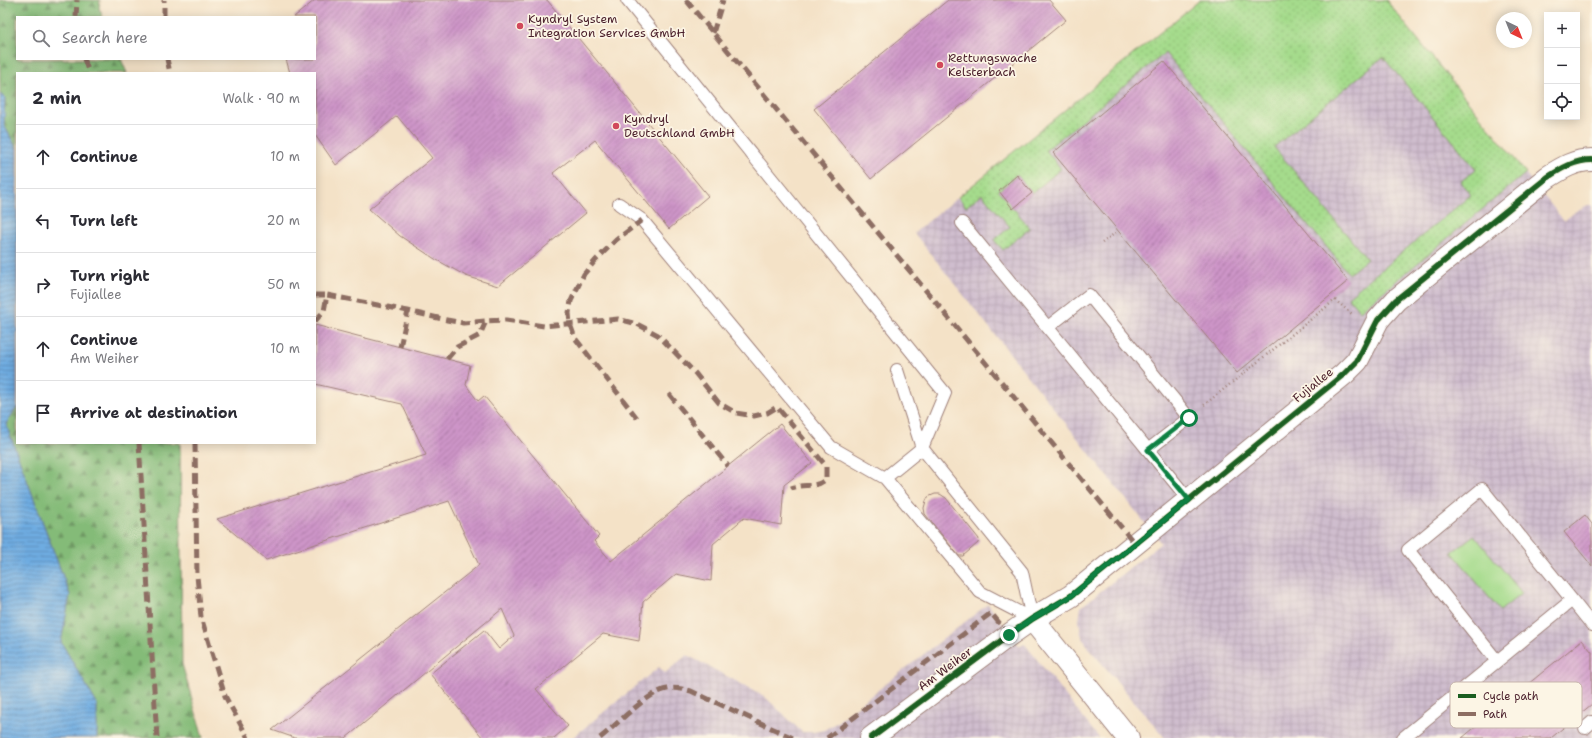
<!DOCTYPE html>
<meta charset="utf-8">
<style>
:root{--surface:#fff;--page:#f7f7f7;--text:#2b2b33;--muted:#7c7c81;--line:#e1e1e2}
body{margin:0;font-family:"Shantell Sans",sans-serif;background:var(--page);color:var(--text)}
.controls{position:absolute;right:12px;top:12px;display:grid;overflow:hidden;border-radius:0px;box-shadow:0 2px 10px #0003}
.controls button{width:36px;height:36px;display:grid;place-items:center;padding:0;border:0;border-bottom:1px solid var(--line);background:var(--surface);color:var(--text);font:20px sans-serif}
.compass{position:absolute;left:1496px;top:12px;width:36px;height:36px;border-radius:50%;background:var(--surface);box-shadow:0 2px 10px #0003;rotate:137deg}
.stop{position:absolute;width:12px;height:12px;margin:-9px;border:3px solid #0b8043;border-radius:50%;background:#fff}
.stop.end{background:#0b8043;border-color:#fff;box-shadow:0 1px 4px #0008}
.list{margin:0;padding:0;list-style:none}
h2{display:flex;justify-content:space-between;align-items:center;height:52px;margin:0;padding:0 16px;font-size:17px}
h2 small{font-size:13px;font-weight:400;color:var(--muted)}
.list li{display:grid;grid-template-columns:26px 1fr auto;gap:12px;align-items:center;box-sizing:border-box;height:64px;padding:0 16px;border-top:1px solid var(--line)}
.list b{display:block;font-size:15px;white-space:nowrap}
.list p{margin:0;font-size:13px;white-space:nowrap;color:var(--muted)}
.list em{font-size:13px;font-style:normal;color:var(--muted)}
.icon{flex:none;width:22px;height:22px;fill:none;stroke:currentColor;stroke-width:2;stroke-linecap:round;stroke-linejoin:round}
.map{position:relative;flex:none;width:1592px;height:738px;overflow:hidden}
.search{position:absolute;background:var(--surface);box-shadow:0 2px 10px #0003;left:16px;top:16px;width:300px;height:44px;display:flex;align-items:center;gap:10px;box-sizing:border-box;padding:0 14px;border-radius:0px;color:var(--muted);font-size:15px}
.panel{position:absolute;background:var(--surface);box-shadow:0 2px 10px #0003;left:16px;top:72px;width:300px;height:372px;border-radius:0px}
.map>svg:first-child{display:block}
</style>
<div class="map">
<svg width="1592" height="738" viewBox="0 0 1592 738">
<defs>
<pattern id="industrial-grid" width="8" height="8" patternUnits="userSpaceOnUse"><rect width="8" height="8" fill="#cfbdce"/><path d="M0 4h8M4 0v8" fill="none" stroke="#b3a2b1"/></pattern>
<pattern id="grass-dots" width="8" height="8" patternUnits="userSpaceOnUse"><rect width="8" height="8" fill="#a5db8c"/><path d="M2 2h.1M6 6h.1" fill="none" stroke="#90bc79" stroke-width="1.8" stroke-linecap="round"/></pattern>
<pattern id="forest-firs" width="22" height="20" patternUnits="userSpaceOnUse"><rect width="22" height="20" fill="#84bb78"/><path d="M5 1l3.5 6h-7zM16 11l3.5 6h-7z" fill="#6e9763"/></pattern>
<pattern id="water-rules" width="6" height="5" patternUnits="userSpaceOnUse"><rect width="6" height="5" fill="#6eace1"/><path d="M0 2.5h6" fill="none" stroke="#5c8bb7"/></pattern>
<pattern id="building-hatch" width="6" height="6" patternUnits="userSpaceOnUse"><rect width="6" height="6" fill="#cd94c8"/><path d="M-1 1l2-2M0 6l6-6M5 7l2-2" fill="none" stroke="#a878a3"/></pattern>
</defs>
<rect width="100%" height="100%" fill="#fcf5e5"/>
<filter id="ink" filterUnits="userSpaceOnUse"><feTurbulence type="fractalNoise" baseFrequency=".025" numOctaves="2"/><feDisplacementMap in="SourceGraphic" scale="8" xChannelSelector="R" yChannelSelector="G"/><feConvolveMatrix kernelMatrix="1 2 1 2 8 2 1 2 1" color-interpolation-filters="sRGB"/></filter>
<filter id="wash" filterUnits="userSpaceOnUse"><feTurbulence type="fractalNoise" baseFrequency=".012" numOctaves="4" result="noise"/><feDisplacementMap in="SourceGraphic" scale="16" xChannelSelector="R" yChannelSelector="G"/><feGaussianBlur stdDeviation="0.9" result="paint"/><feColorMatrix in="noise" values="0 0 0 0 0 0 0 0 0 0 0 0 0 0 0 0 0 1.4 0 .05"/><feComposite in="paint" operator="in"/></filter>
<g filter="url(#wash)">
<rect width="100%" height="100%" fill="#f4e2c7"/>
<path fill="url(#industrial-grid)" d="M1200 0H1386L1564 221 1576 211 1588 205H1592V738H1165L1088 647 1081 634 1079 620 1081 607 1161 543 914 233Z
M988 604 1019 646 1024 643 1099 738H572L659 667 665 673 687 655 764 696 802 732H814L824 730 836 723Z"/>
<path fill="url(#grass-dots)" stroke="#787d5c" d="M1200 0H1386L1526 173 1360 311 1348 297 1471 195 1460 182 1476 169 1383 57 1274 147 1367 259 1349 274 1165 53 1046 150 1061 169 1032 193 1017 175 999 191 1030 228 1003 250 994 240 1010 227 982 194 966 207 958 197Z"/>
<path fill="url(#forest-firs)" stroke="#676d52" d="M0 0H100L99 8 103 17H17V59H121L127 73H17V149L4 125 5 98 0 94Z
M17 407V443H180L182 664 203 738H97V704L61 642 70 595 6 424Z"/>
<path fill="#a5db8c" stroke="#787d5c" d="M1474 535 1522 593 1500 611 1452 552Z"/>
<path fill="url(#water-rules)" stroke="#5c6686" d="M0 94 5 98 4 125 17 149V407L6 424 70 595 61 642 97 704V738H0Z"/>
<g id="blocks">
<path fill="url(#building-hatch)" d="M315 0H547L708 196 669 229 595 140 553 173 586 213 498 286 466 276 435 259 400 236 369 209 432 158 397 116 336 165 315 135V73H290L286 59H315V17H294Z
M948 0H1049L1066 20 871 179 814 109Z
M1164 61 1348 281 1237 373 1053 153Z
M1017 175 1032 193 1013 209 999 191Z
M315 325 470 365 466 385 478 401 484 396 599 536 594 541 611 561 780 424 812 463 784 485 781 525 744 518 713 544 711 581 676 574 643 602 639 641 603 634 536 689 568 726 554 738H483L430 674 484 630 499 649 514 636 502 609 346 738H295L272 730 479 565 449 501 266 560 217 519 426 455 402 404 315 384Z
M935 494H940L946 498 979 539 978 543 963 556H959L925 514 924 508 926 501 928 497Z
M1585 515 1592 524V566L1564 532Z
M1582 640 1592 652V704L1551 738H1462Z"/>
</g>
</g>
<g filter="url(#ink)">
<use href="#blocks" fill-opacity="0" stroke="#9f8079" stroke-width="1"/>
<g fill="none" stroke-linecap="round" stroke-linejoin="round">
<defs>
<path id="service" d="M627 0 945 393 922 448 885 478
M619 204 642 220 831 447 885 478 980 592 1032 619
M962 223 1189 500
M1048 327 1089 295 1189 418 1148 450
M897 370 922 448 1022 572 1032 619
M1572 600 1592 625
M1585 728 1592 722
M1403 738 1572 600 1482 489 1408 550 1497 661"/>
<path id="minor" d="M1032 619 1128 738
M871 738 1009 635 1032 619 1071 596 1344 374 1357 361 1378 320 1396 300 1548 177C1562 168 1575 160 1592 160"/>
</defs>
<use href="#service" stroke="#9f8079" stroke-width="14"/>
<use href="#minor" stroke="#9f8079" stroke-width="24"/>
<path stroke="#9f8079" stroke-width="2.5" stroke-dasharray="1 3" stroke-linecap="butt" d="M1102 243 1118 231
M1204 405 1335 300 1352 314"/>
<use href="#service" stroke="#fff" stroke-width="12"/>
<use href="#minor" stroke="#fff" stroke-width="22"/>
<path stroke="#8d6e63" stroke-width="5" stroke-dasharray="10 5" stroke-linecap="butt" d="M686 0 1136 545
M76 17 77 0
M164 17V0
M713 33 723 0
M84 59 89 73
M167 59 170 73
M315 295H327
M315 321 324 311 327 295 408 311
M400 347 408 311 447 320 463 323 486 321
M447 359 457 347 480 335 486 321 506 320 544 326 618 319 637 324 658 335 695 373 719 403 736 413 754 416 767 413 777 407 826 466V479C816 489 804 483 791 488
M669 394 728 466
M637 418 575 338 570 324 569 313 571 301 584 274 595 261 616 240 642 220
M139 443 157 738
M195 443 197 576 201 617 225 696 248 738
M600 738C616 725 648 692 667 689 675 687 683 689 691 691L793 738
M827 738 991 613 1009 635"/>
<defs>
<path id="cycleway" d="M871 738 1009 635 1032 619 1071 596 1344 374 1357 361 1378 320 1396 300 1548 177C1562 168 1575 160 1592 160"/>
</defs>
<use href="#cycleway" stroke="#fcf5e5" stroke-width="8"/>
<use href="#cycleway" stroke="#1b5e20" stroke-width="6"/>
</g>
</g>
<g fill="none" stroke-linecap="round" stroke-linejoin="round" filter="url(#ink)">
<path stroke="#0b8043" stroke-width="5" d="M1009 635 1032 619 1071 596 1189 500 1148 450 1189 418"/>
</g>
<g fill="#d1495b" stroke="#fcf5e5" stroke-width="1.5">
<circle cx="520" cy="26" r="4"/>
<circle cx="940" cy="65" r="4"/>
<circle cx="616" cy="126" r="4"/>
</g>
<g text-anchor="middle" stroke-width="3.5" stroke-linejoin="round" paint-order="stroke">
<g font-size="12" fill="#4a1f2b" stroke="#fcf5e5" text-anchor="start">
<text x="528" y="23">Kyndryl System<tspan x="528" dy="14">Integration Services GmbH</tspan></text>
<text x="948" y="62">Rettungswache<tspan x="948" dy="14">Kelsterbach</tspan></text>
<text x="624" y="123">Kyndryl<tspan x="624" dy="14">Deutschland GmbH</tspan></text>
</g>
<g font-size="12" fill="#4a1f2b" stroke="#fcf5e5">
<text transform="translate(1313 385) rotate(-39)" y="4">Fujiallee</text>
<text transform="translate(945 669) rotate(-37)" y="4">Am Weiher</text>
</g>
</g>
<rect x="1450" y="682" width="132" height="46" rx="6" fill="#fcf5e5" stroke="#c7b5ad" stroke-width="1"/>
<rect x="1458" y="694" width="18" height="4" fill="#1b5e20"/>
<rect x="1458" y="712" width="18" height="4" fill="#8d6e63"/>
<g font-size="11" fill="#4a1f2b">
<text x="1483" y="700">Cycle path</text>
<text x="1483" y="718">Path</text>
</g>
</svg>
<div class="controls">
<button>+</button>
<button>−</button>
<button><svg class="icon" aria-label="locate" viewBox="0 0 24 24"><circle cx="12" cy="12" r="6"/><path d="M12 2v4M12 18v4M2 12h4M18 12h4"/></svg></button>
</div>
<svg class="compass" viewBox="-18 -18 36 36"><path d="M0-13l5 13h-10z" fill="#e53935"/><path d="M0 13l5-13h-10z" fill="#7c7c81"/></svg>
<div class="stop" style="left:1189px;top:418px"></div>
<div class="stop end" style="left:1009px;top:635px"></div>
<div class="search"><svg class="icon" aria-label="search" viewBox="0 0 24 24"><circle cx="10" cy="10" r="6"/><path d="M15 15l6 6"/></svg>Search here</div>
<section class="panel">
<h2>2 min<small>Walk · 90 m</small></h2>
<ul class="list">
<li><svg class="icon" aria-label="ahead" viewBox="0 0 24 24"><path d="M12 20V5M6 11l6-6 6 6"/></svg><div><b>Continue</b></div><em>10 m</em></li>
<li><svg class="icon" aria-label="left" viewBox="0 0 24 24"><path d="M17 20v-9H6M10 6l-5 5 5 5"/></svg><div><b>Turn left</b></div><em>20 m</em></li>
<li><svg class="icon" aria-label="right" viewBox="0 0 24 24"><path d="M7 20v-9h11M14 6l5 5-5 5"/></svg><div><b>Turn right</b><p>Fujiallee</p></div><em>50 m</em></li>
<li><svg class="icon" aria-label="ahead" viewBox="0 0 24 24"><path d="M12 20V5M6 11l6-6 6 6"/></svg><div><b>Continue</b><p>Am Weiher</p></div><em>10 m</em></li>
<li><svg class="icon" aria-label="arrive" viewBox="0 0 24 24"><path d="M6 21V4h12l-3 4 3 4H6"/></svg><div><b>Arrive at destination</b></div></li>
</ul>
</section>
</div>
